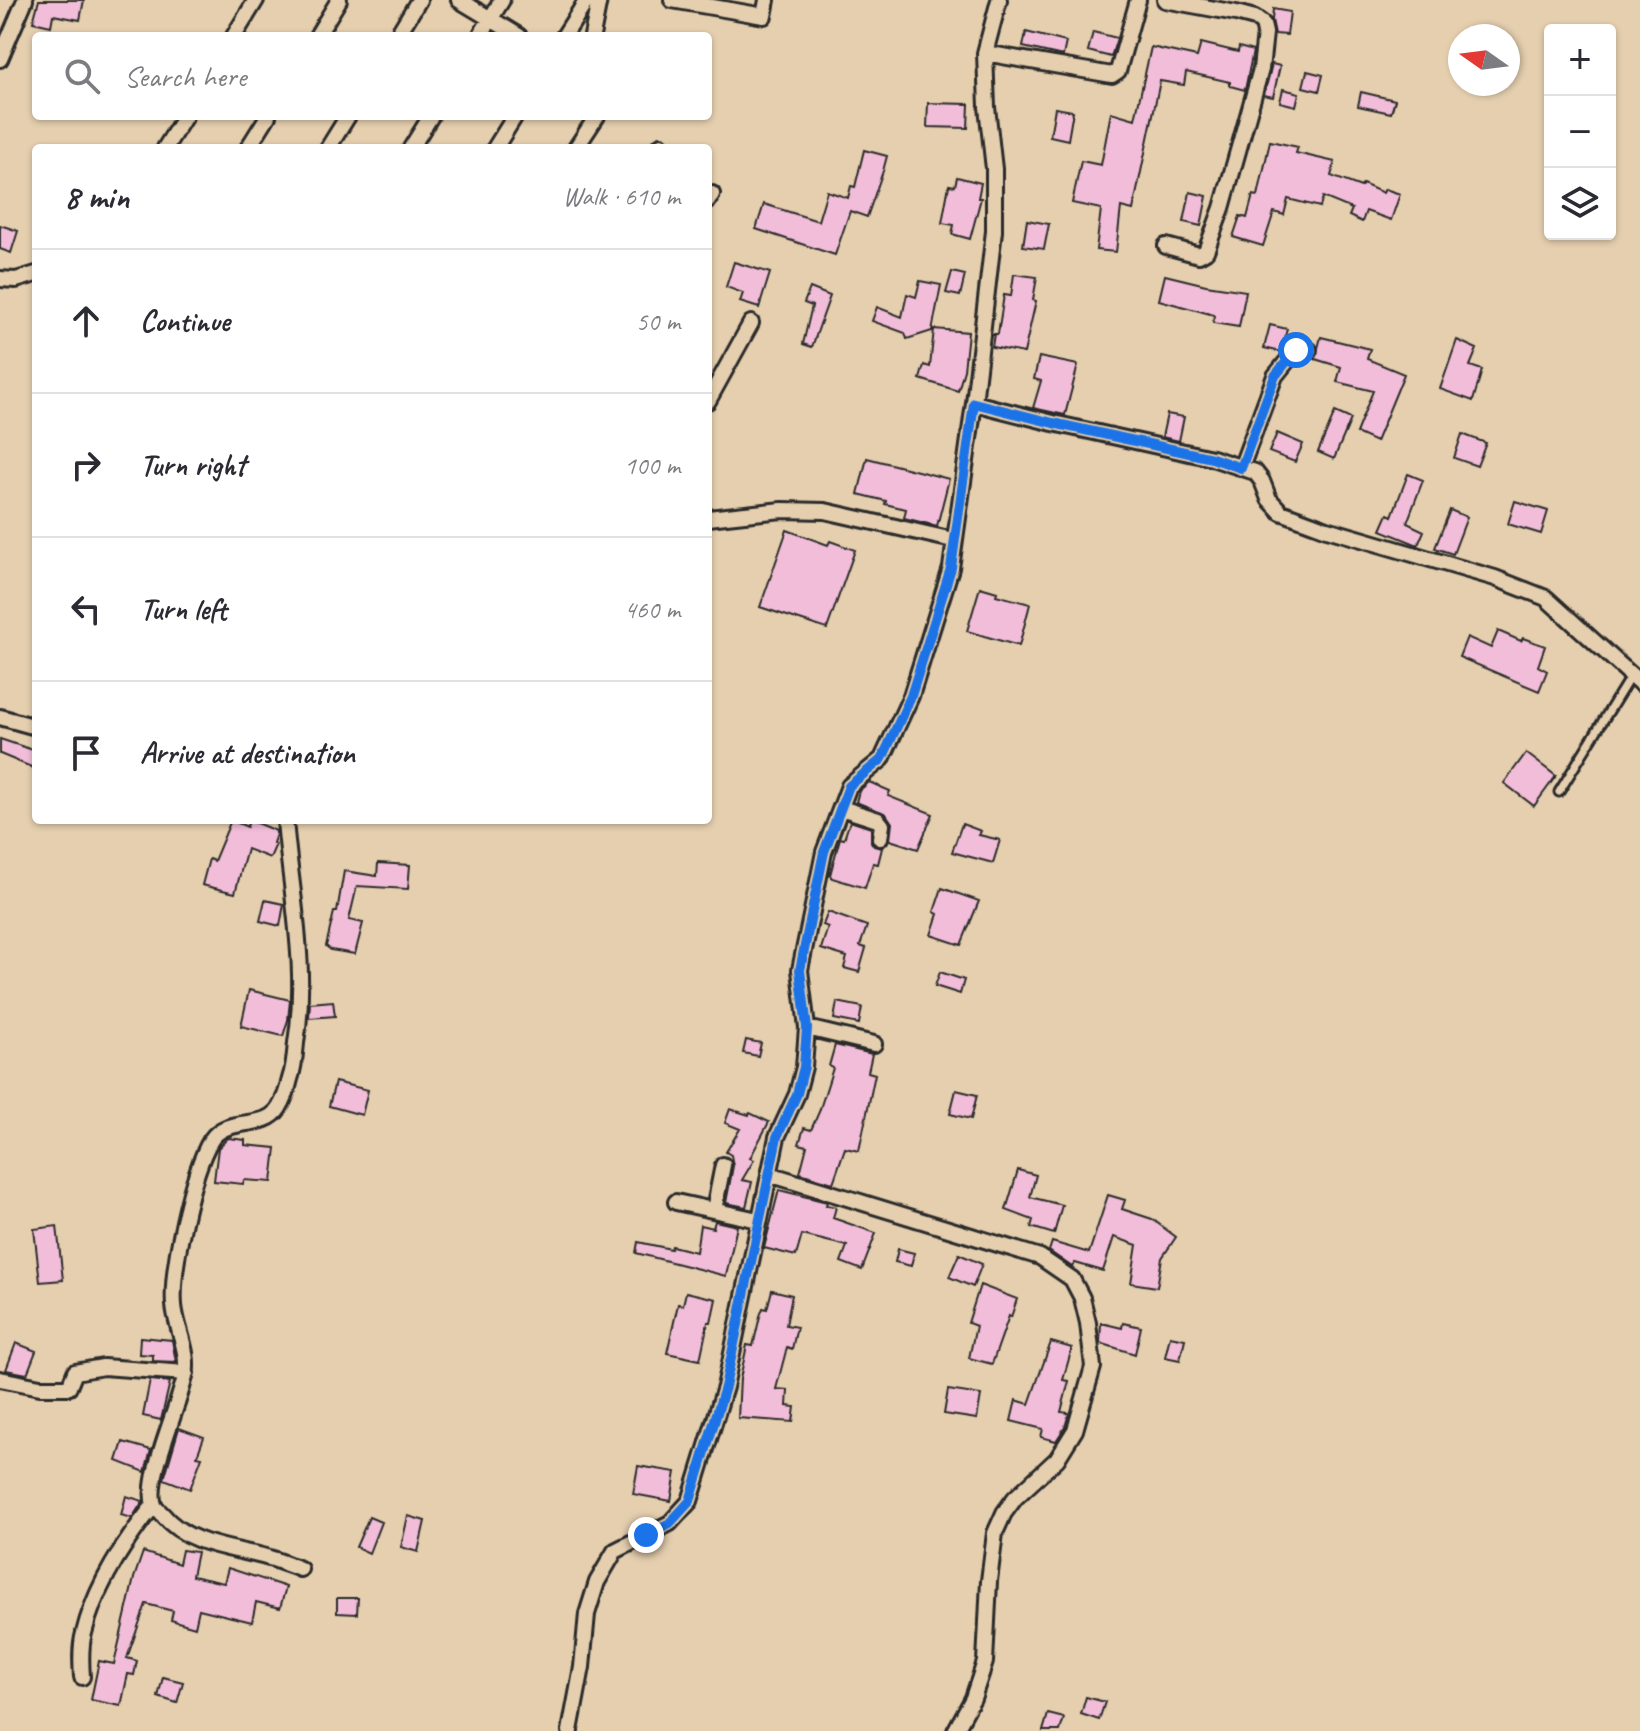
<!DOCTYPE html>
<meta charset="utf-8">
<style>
:root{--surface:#fff;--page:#f7f7f7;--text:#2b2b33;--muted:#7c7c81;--line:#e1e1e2}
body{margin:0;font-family:Caveat,sans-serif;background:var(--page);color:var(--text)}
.controls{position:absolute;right:24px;top:24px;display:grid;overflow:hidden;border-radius:8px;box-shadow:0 2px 6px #0004}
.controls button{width:72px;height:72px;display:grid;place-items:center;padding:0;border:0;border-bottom:2px solid var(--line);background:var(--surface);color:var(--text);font:40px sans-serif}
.compass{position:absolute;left:1448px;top:24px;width:72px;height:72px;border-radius:50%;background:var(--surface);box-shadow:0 2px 6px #0004;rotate:284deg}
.stop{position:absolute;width:24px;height:24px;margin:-18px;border:6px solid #1a73e8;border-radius:50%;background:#fff}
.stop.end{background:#1a73e8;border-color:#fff;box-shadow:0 2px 8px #0008}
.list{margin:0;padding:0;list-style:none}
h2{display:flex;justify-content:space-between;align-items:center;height:104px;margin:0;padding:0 32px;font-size:34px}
h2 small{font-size:26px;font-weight:400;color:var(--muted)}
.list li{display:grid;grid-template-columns:52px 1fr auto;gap:24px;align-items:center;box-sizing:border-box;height:144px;padding:0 32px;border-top:2px solid var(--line)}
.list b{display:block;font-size:30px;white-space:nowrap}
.list em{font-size:26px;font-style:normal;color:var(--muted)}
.icon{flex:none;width:44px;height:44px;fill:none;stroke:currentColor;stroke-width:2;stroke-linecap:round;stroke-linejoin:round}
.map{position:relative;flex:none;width:1640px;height:1731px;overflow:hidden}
.search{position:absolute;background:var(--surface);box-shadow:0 2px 6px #0004;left:32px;top:32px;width:680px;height:88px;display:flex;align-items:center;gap:20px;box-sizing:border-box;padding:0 28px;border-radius:8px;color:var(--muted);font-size:30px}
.panel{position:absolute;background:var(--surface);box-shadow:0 2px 6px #0004;left:32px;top:144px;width:680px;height:680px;border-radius:8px}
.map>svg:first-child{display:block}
</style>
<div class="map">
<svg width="1640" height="1731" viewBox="0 0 1640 1731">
<rect width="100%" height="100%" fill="#e5cfaf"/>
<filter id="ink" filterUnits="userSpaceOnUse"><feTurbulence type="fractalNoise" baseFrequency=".0125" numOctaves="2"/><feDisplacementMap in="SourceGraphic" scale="16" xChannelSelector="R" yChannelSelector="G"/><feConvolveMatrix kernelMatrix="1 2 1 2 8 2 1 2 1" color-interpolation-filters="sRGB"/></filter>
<g filter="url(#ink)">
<path fill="#f2bdd8" stroke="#2b2b2b" stroke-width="2" d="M39 0H84L80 20 53 15 51 26 33 22Z
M1273 9 1290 12 1287 35 1275 34 1272 20Z
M1026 32 1066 42 1063 56 1023 47Z
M1093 32 1117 38 1111 57 1088 51Z
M1201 43 1238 52 1239 47 1253 51 1245 90 1230 86V82L1186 72 1184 85 1160 81 1133 210 1121 207 1116 252 1096 250 1101 209 1072 203 1081 161 1101 165 1111 112 1135 119 1151 47 1197 57Z
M1272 64 1280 66 1273 97 1264 95Z
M1307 71 1323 75 1319 91 1303 87Z
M1283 89 1299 93 1296 106 1280 102Z
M1361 92 1395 100 1391 113 1358 106Z
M928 103 969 104 968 128 927 127Z
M1055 108 1073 111 1068 140 1050 136Z
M1270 141 1298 147 1296 153 1335 162 1331 176 1361 187 1363 184 1383 193 1385 189 1400 194 1391 220 1366 211 1362 222 1349 216 1352 209 1323 197 1320 207 1288 199 1284 215 1274 212 1263 246 1233 237 1240 216 1247 218 1253 195 1258 196Z
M864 150 887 156 883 171 867 217 850 211 835 255 756 229 764 204 818 221 827 191 848 198 851 186 855 187Z
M957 177 981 183 978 198H981L970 239 952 234 954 225 942 223 949 185 955 186Z
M1190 192 1207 196 1201 226 1184 222Z
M1027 220 1049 224 1044 249 1023 246Z
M0 225 18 231 11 253 0 249Z
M734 262 770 273 759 308 740 302 743 293 726 287Z
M952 272 965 275 960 296 946 293Z
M1014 274 1037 277 1033 300 1036 301 1024 353 992 347 994 334H998L1004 295 1011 296Z
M1165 275 1206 285 1246 291 1239 327 1213 323 1214 315 1159 300Z
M920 281 941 285 932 331 907 339 905 333 872 321 877 307 902 317 907 294 916 297Z
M810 288 830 296 812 347 803 344 812 306 804 303Z
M1270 325 1287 329 1281 352 1264 348Z
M934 329 968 332 964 370 958 391 920 379 924 365 930 367Z
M1321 337 1370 349 1367 359 1404 374 1376 442 1356 433 1373 391 1337 382 1341 367 1315 359Z
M1457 340 1477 349 1470 366 1482 370 1473 401 1440 389Z
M1039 357 1078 365 1065 415 1033 408 1041 381 1034 379Z
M1335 412 1351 419 1334 459 1318 452Z
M1167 414 1184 417 1179 441 1162 437Z
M1277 433 1303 444 1295 462 1269 452Z
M1462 434 1486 443 1477 466 1454 458Z
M867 458 949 479 937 526 904 518 906 509 885 504 886 501 858 494Z
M1408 474 1423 480 1407 523 1424 531 1418 545 1381 530 1388 514 1392 516Z
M1515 501 1548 511 1541 534 1508 524Z
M1450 510 1467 517 1453 554 1435 548Z
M787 530 828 545 830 541 855 550 827 629 760 607Z
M980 587 997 592 996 595 1030 604 1019 646 967 631Z
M1498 631 1521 641 1523 638 1545 646 1538 666 1547 671 1539 691 1459 657 1467 637 1491 648Z
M0 739 36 751V769L0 754Z
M1526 753 1556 776 1534 806 1504 783Z
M869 782 890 791 888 796 933 814 918 849 890 840 892 823 886 814 856 802 859 791Z
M231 820 247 827 249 820 276 831V834L273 843 276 844 270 858 247 849 235 893 202 885 209 859 214 861Z
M850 821 871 828V842L874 846 882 848 878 864 873 863 865 888 832 878 830 875 840 838 844 839Z
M962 824 981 831 979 835 1000 840 993 863 952 852Z
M378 863 410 865 408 889 357 886 349 920 363 923 355 954 331 950 326 946 334 912H337L344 871 377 876Z
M942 888 979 901 961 945 931 935 938 914 934 912Z
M265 900 284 904 280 926 260 921Z
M828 912 867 926 860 946 866 948 859 972 844 968 847 957 821 949 828 927 823 925Z
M940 972 964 980 960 994 935 986Z
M249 990 290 1000 288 1020 283 1036 241 1026Z
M333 1001 335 1016 309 1018 310 1003Z
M837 1002 862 1007 859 1024 834 1019Z
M746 1040 761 1043 758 1056 743 1053Z
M835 1045 872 1054 868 1072 875 1074 859 1151 845 1148 833 1183 800 1173 807 1146 799 1144 804 1128 811 1130 819 1112 833 1068 829 1066Z
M335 1082 368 1090 362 1115 329 1106Z
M956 1090 977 1095 971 1119 950 1114Z
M730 1109 749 1115 750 1113 769 1122 750 1158 754 1160 742 1180 752 1182 746 1207 726 1203 733 1166 731 1155 726 1152 740 1129 725 1123Z
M228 1138 245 1140V1145L276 1148 272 1182 244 1180 243 1184 214 1181 218 1148Z
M1018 1170 1036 1175 1030 1197 1062 1205 1054 1234 1031 1227 1033 1220 1006 1210Z
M779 1190 827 1202 826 1205 836 1207 833 1218 876 1233 862 1270 841 1262 847 1246 802 1235 796 1256 764 1248Z
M1108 1195 1125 1200 1122 1209 1152 1219 1176 1237 1162 1258 1157 1287 1131 1283 1137 1245 1114 1237 1103 1271 1075 1263 1072 1267 1049 1251 1052 1242 1089 1253Z
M715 1221 737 1226 726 1276 636 1253 638 1242 671 1249 672 1246 696 1252 700 1225 713 1228Z
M57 1226 63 1280 40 1282 34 1229Z
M898 1249 914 1253 911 1266 895 1262Z
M959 1254 982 1264 973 1287 949 1277Z
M980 1285 1017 1299 1011 1317 1009 1316 992 1364 969 1358 976 1326 968 1323Z
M772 1290 792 1295 786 1325 797 1327 792 1349 787 1347 776 1389 788 1390 787 1406 795 1407 793 1422 738 1418 740 1379 747 1345 753 1346 760 1316 763 1308 767 1309Z
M686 1292 716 1299 711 1322H708L700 1360 667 1353 678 1304 683 1305Z
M1101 1323 1122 1328 1123 1323 1141 1327 1135 1354 1100 1343Z
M1170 1336 1185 1339 1180 1360 1165 1357Z
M140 1337 172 1340 176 1362 153 1361V1355L139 1354Z
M1051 1342 1072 1348 1063 1380 1069 1381 1061 1412 1069 1413 1065 1427 1056 1441 1041 1437 1043 1429 1011 1421 1016 1400 1029 1404Z
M16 1343 36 1351 27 1374 6 1370Z
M150 1380 170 1382 161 1420 143 1416Z
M948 1390 981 1395 977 1419 944 1414Z
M179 1428 204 1437 197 1456 202 1457 190 1489 164 1479Z
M123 1442 151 1450 145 1472 117 1461Z
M638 1466 676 1472 671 1501 633 1494Z
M126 1496 143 1501 132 1518 121 1515Z
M408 1516 425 1521 418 1552 401 1547Z
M369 1517 381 1522 369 1553 356 1547Z
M182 1550 197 1552 192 1576 224 1583 228 1568 286 1587 280 1608 256 1602 252 1622 199 1609 195 1627 171 1620 173 1611 146 1604 127 1658 137 1661 134 1675 128 1674 121 1706 91 1700 99 1661 114 1664 134 1578 143 1552 179 1564Z
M337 1598H358L357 1614 337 1613Z
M163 1677 183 1682 177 1703 158 1697Z
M1086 1697 1105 1702 1099 1720 1081 1714Z
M1048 1714 1064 1718 1060 1731H1043Z"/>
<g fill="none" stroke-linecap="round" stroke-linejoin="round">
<defs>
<path id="service" d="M1559 792 1630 677"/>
<path id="minor" d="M459 0 519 36
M672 0 764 16 767 0
M1165 0 1236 13 1255 18 1263 24 1265 33 1261 69 1222 208 1206 251 1199 255 1166 246
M234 36 256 0
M317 36 339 0
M397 36 419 0
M480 36 502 0
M564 36 587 0
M592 36 599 0
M985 53 1112 75 1118 71 1138 0
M0 59 25 0
M165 148 185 116
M248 148 268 116
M328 148 348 116
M411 148 431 116
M495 148 515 116
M576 148 597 116
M659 148 661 145
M708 201 712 194
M0 279 16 280 36 274
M708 401 751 323
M974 403 1053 423 1212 458 1255 472 1262 481 1269 499 1281 512 1327 529 1495 578 1546 598 1640 683
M1241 468 1275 376 1296 350H1309
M708 518 782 510 825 511 953 540
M0 717 36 727
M841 808 878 820 882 825 880 838
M285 820C291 895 308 967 296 1043 295 1055 294 1068 290 1079 288 1088 284 1100 279 1108 265 1131 227 1115 211 1140 192 1171 171 1269 174 1305 176 1329 190 1351 185 1376 179 1407 145 1479 154 1505 155 1508 159 1511 162 1514 187 1545 229 1547 266 1557 277 1560 289 1565 300 1569
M807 1028 874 1044
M769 1174 1040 1257 1072 1279 1082 1298 1088 1323 1093 1367 1075 1430 1057 1459 1015 1498 1004 1513 995 1533 989 1581 985 1662 973 1698 955 1731
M676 1202 758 1220
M714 1210 723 1165
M0 1379 40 1387H69L75 1372 103 1367 186 1373
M82 1677C81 1663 80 1647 84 1633 95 1587 125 1541 154 1505
M570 1731 582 1667 587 1614 597 1582 615 1551 670 1523 690 1501 725 1387 777 1137 797 1094 804 1067 807 1028 800 970 824 852 849 786 882 759 911 696 951 568 974 403 994 231V169L987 107 985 53 999 0"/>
</defs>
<use href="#service" stroke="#2b2b2b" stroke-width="13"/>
<use href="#minor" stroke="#2b2b2b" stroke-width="20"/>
<use href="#service" stroke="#e5cfaf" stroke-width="7"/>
<use href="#minor" stroke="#e5cfaf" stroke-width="14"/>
</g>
</g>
<g fill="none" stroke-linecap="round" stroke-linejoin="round" filter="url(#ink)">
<path stroke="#1a73e8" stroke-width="10" d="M646 1535 670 1523 690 1501 725 1387 777 1137 797 1094 804 1067 807 1028 800 970 824 852 849 786 882 759 911 696 951 568 974 403 1053 423 1212 458 1241 468 1275 376 1296 350"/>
</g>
</svg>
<div class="controls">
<button>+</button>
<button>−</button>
<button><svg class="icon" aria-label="layers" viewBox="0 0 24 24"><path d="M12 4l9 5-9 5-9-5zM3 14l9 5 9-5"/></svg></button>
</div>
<svg class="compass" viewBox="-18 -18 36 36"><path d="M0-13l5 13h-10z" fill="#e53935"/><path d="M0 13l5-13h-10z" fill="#7c7c81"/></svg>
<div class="stop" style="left:1296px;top:350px"></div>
<div class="stop end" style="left:646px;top:1535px"></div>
<div class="search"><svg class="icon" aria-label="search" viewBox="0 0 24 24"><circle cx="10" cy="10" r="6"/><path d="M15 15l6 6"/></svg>Search here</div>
<section class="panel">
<h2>8 min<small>Walk · 610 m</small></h2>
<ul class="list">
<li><svg class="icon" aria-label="ahead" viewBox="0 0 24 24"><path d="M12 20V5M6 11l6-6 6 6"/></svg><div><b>Continue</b></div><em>50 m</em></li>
<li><svg class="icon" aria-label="right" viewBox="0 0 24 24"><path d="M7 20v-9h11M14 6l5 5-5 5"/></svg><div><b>Turn right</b></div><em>100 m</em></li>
<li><svg class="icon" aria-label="left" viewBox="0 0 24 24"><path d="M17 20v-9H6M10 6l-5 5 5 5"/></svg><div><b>Turn left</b></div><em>460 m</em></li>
<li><svg class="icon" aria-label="arrive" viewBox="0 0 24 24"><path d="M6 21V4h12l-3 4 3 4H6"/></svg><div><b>Arrive at destination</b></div></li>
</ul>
</section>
</div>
